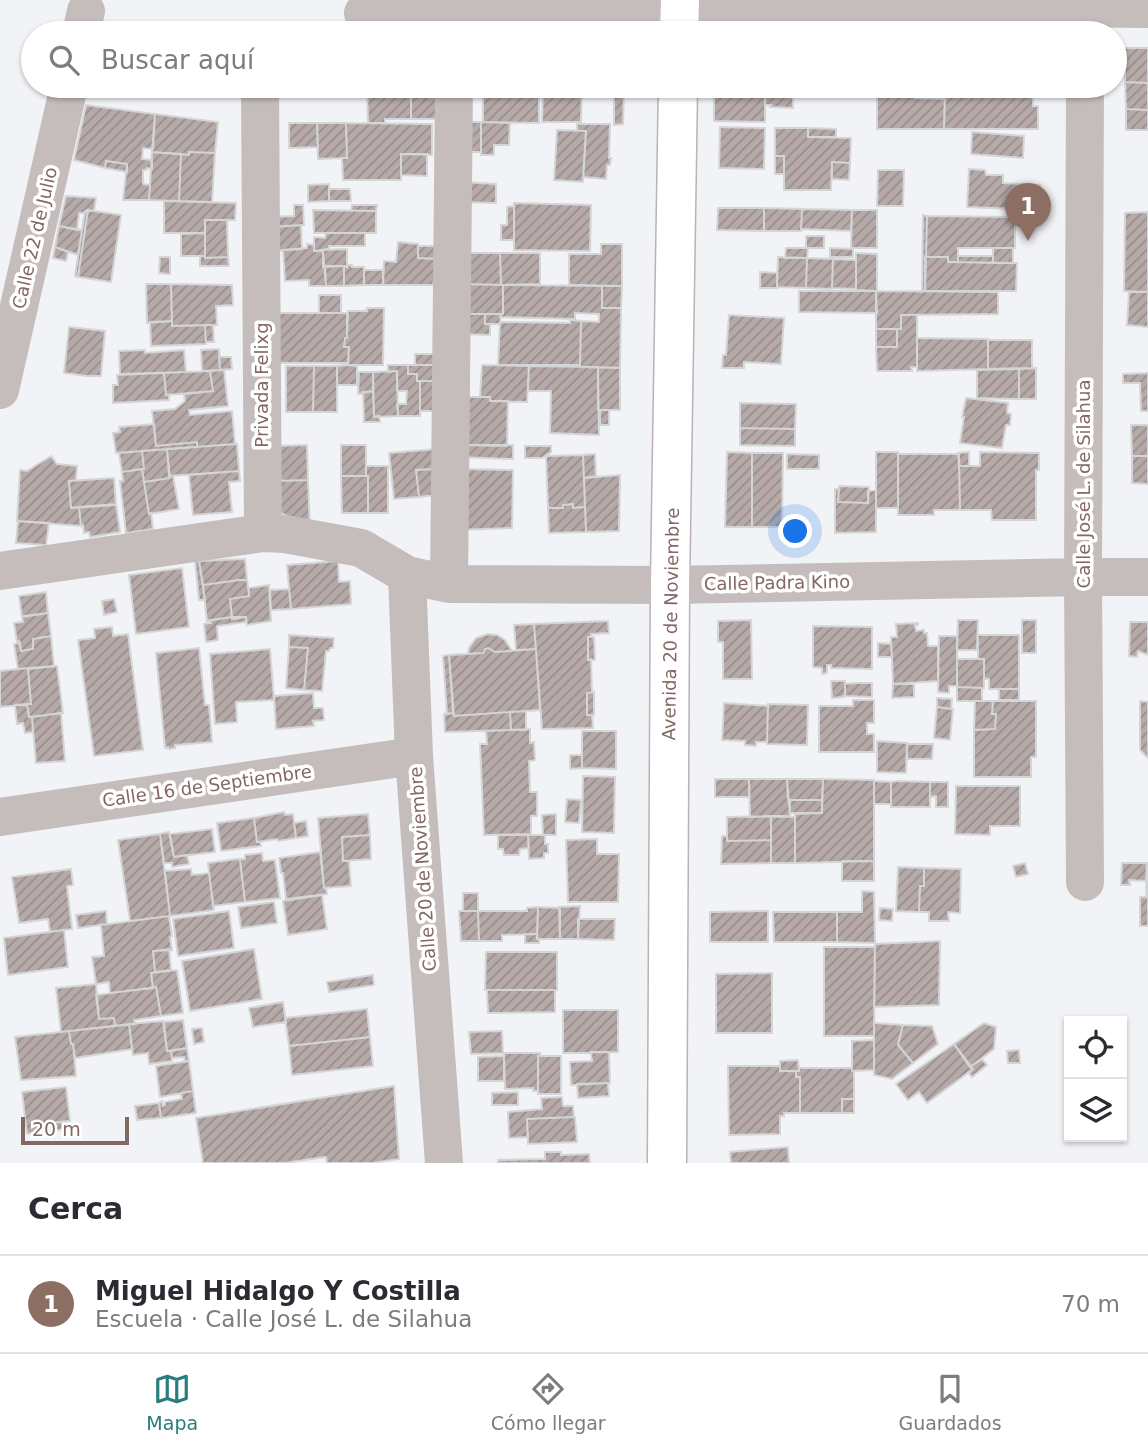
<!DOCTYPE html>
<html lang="es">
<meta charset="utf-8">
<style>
:root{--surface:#fff;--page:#f2f2f3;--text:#2b2b33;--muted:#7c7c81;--line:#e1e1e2;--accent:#277e7c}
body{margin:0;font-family:"DejaVu Sans",sans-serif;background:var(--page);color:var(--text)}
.controls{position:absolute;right:21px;bottom:21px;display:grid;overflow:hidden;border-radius:0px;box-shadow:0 2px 5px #0004}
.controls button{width:63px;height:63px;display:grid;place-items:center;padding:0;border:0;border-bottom:2px solid var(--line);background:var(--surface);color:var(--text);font:35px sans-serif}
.scale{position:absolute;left:21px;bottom:18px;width:108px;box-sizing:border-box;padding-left:7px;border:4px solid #836864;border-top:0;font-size:19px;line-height:24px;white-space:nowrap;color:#836864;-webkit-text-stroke:5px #fff;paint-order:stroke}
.you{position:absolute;left:796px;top:532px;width:24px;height:24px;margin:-18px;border:5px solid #fff;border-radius:50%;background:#1a73e8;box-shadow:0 0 0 10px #1a73e833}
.badge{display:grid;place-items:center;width:46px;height:46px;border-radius:50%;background:var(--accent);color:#fff;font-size:23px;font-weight:700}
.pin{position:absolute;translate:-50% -58px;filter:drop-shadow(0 2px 4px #0008)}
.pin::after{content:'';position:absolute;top:37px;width:24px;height:21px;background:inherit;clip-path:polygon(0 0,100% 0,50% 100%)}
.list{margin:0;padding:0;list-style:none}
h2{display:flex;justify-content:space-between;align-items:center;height:91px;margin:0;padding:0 28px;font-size:30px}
h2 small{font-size:23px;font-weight:400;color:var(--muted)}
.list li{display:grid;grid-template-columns:46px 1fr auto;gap:21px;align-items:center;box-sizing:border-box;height:98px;padding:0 28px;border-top:2px solid var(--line)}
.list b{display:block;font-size:26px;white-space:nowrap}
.list p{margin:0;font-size:23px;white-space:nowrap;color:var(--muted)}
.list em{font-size:23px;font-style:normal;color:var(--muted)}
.icon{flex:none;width:38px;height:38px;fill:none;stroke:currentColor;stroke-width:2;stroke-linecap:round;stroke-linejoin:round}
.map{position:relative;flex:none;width:1148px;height:1163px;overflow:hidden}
.search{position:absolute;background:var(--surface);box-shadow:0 2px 5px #0004;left:21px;right:21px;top:21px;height:77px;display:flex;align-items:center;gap:18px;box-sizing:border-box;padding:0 24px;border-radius:38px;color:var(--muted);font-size:26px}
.sheet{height:189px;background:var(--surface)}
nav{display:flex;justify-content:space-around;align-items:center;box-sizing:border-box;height:98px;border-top:2px solid var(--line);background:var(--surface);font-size:19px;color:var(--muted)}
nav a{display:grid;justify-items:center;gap:4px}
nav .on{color:var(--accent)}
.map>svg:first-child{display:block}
</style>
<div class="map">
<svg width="1148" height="1163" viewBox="0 0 1148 1163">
<defs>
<pattern id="building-hatch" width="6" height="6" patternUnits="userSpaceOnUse" patternTransform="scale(1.75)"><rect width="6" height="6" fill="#b6aaa9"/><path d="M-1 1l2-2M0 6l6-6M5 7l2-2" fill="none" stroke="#998e8d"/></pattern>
</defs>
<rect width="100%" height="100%" fill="#f2f3f6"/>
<path fill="url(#building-hatch)" stroke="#d4d5d7" stroke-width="2" d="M1125 48H1148V83L1125 82Z
M1125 82 1148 83V110L1126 109Z
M367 86H411V119H385V123H368Z
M411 86H442L441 119H411Z
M483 86H539V123L483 122Z
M543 86H582L581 122H542Z
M614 86H624L623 124 614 125Z
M714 86H762V90L714 89Z
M762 86H793V108L770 107 771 105H765V90H762Z
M877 86H915V96L877 95Z
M915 86H945V99L915 98Z
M995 86H1033V106H1038V129H944L945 90 995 91Z
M714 89 765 90V122L714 121Z
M877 95 915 96V98L945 99 944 129H877Z
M86 105 155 114 153 149 143 148 142 159 152 160V169L147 168 146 170H143V184L150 185 149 200H123L127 164 106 161 105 168 74 160Z
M1126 109 1148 110V130H1126Z
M155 114 218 122 215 153 189 152V155L152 152Z
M463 122H481V152H463Z
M481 122 510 123 509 145H494V155H481Z
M289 123H317L318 147 289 148Z
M317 123H346L347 158 318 159Z
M346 123 432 124V155L401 154V180H343L342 158H347Z
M577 124H610L609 158H611L610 165H607L606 179 583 177 586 131H577Z
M720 127 765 128 764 169 719 168Z
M775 128H808V137L851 138 850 163 832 162 831 190H784V156H775Z
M808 128 836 129V137H808Z
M557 130 586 131 583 182 554 180Z
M972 132 1024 136 1023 158 971 154Z
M152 152 181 154 179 201 149 200Z
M189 152 215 153 212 202 179 201 181 154 189 155Z
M401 154H427V176L401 175Z
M775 156H784V174H775Z
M106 161 127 164V172L105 168Z
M832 162 850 163 849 180 832 179Z
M969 169 985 170 986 175H1003V183L1040 185 1039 210 967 207Z
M878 170H904L903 206H877Z
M462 182 496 184V203L462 202Z
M329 184V201L308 202V185Z
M329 189H350L351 201H329Z
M66 196 96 198 94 211H85L84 213H79L77 230 59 226Z
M164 201 236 203 235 220H205V233H164Z
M514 203 591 205 590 251 514 250Z
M294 205H303L304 225 271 227 272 217 294 216Z
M352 205H377L376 211H351Z
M514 206V240H501V225H507V207Z
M718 208H764V231L717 230Z
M764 208 802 209 801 231H764Z
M802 209 852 210 851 231 801 229Z
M88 210 78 277 75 276 85 211Z
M88 210 121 215 111 282 78 277Z
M313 210 376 211V233H314Z
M852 210H877V248H851Z
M1148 212V292L1124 291 1125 213Z
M923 215 927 216 926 257 925 291H922Z
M927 216 1015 217V248H958V262H948V257H926Z
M205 220H227L228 257 205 258Z
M301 225 302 249 271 251V227Z
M59 226 82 230 78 255 55 247Z
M205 233V256H181V234Z
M326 233H365V246H329V249L314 251V237L325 238Z
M806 236H824V248H806Z
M398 242 418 244V258L438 259 433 285H383L384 261 396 262Z
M307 244 314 245V251H323L326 286H309V280L285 281 283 250 307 248Z
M601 244H622V286L569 285V254H601Z
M418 246H437L436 259 418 258Z
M55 247 68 252 66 261 53 258Z
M786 248H808L807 258H785Z
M830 248 853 249V257H830Z
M993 248H1013V263H993Z
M347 249V267L344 266 323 267V250Z
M462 253H500L501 285 461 284Z
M500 253H540V284L501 285Z
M856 253 877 254V291L856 290Z
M200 256H205V258L228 257 229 266H200Z
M958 256H993V263L958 262Z
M160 257H170V274L159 273Z
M778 257 807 258 806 288 777 287Z
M925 257H948V262L1017 263 1016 291H925Z
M807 258 833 259 832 289 806 288Z
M833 259 856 260V289L832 288Z
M347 265H352V267H364V285L344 286V267H347Z
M325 266H344V286H326Z
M364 270H383V285H364Z
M760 272 777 273V288H760Z
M146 284H171L172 321 147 323Z
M171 284 232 285 233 305 216 306 217 325 172 326Z
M461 284 503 285V314H461Z
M503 285 602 286V308H621L620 368 580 367 581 321 599 322V314L575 313V319L500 317 501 314H503Z
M602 286H622L621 308H602Z
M799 291H876L877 313 799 312Z
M876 291 998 292V314L901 315V329H876Z
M1129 292H1148V327L1127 325Z
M319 295H341V313H319Z
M367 308H384L383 365H348L349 347H344L345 338H347L348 311H367Z
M276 313H347V338H345L344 347H349L348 363H276Z
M461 314H485V324H490V335L461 334Z
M485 314H501L500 324H485Z
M729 315 784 318 781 364 744 362V368H722L723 355H726Z
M901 315H917V367H911L912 371H877L876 347H897V329H901Z
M570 320 581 321 580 365H498L500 322 570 323Z
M172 321V326L205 325 206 344 151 346 150 322Z
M205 325H213L214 342H206Z
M69 327 105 331 101 376H87L64 373Z
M876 329H897V347H876Z
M917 338 988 339V369L917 371Z
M988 340H1032V368L988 369Z
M219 349 220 370 202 371 201 350Z
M145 350V353L184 350 186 372 120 374 119 351Z
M415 354H438V365H415Z
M219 357H231L232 369 220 370Z
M348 365 357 366V385H337V366Z
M388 365H408V374H417V381H420V416H398L397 404H406L407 391H397V371L388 372Z
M408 365H438V381H417V374H408Z
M482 365 529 366 527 402 490 401V397H480Z
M286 366H314L313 412H286Z
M314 366H337V412H313Z
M529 366 598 367 599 435 550 433 551 391H528Z
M598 367 620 368V410H598Z
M1036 368V399H1019V369Z
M1019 369V399L977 398V370Z
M224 370 228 406 189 410 190 415 232 411 235 444 197 447V442L156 446 152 411 175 409 185 401 184 394 213 391 210 371Z
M210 371 213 391 166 395 164 373Z
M397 371 398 416 374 417 373 372Z
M359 372H373V391L358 394Z
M164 373 166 395H169V400L113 403V385H118L117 375Z
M1148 373V411H1141L1140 383H1123V374Z
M420 381H438L437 411H420Z
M373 391 374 417 379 416 380 422H364L363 392Z
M460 397H490V401H508L507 446 460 445Z
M966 398 1008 403 1007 413 1011 414 1010 425H1006L1002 448 960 443 964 417H962Z
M740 403 796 404 795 429 740 428Z
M600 410H609V425H600Z
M154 424 156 446 197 442V447L116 453 113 433 120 432 119 427Z
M1131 425H1148V456H1132Z
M740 428 795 429V446L740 445Z
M237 444 239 471 169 476 167 449Z
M307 445 308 480 276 481 274 446Z
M341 445H366V476H341Z
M460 445H513V459L459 457Z
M525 446H551V452L542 458H525Z
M167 449 170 478 144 482 142 469H144L142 451Z
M437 449 433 469 416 470 419 497 394 499 389 453Z
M142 451 144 469 122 472 119 453Z
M727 452 752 453V527H725Z
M876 452H898V508H876Z
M969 452V466H959L958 453Z
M980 452 1039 453V470H1036V520H992L991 510H960L959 466H980Z
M752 453H783L782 527H752Z
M595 454 596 476 584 478 583 455Z
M787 454 819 455V469H787Z
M898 454H959L960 510H934V515H898Z
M583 455 585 507 573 508V504L563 505V508H548L546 456Z
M51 456 57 464 77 466 76 480 69 481 71 508 79 507 81 526 17 521 20 470 27 471Z
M1132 456H1148V484L1132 483Z
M366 466H388V513H368V476H366Z
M142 469 149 514 151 513 153 529 126 533 120 481H123L122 472Z
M433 469 436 495 419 497 416 470Z
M459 469 513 470 512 528 459 530Z
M239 471 240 481 229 482 232 512 193 515 189 475Z
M620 475 619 531 586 532 584 478Z
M170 476H173L179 509 149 514 144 482 170 478Z
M341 476H368V513H342Z
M114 478 116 505 71 508 69 481Z
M308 480 310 529 278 511 276 481Z
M839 486 869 487 868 503 838 502Z
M835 489H839L838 502 868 503V491L876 490V532L835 533Z
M116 504 120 532 90 537 89 532 84 533 83 525 81 526 79 507Z
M573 504V508L585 507 586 532 549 533 548 508H563V505Z
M18 521 49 523 46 545 16 543Z
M245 559 247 579 203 585 199 561Z
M195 561H199L205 600H199Z
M338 561 339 582 350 581 351 604 291 609 287 565Z
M182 568 189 627 136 634 129 575Z
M247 579 249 596 230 599 232 617 207 621 203 585Z
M269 585 271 621 247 625 246 617 232 619 230 599 249 596V588Z
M289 589 291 609 271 610 270 590Z
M46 592 48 613 22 617 19 596Z
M114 599 117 612 104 615 102 601Z
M48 613 51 636 33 639V649L21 651 19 641 17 642 14 623 23 622 22 617 24 616Z
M232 617H246V622L217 626 218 640 206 642 204 624 211 623 210 620Z
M751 620 752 679H723V642H718V621Z
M958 620H978L977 650H957Z
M1022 620H1036V653H1022Z
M608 621 609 633 591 634V637H588V660L591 659 592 692 587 693V715H592L593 728 542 729 534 624Z
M1130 622H1148V655L1138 651 1137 657 1129 656Z
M918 623V625H915L916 631 924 630V633H927L928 646H938V681L893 684 891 637H897L896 624Z
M534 624 536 649 516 650 514 625Z
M813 626 872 627V669L831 668V665H827V673L822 674V668L813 667Z
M112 627 113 636 128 634 143 750 94 756 78 640 95 638 94 629Z
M488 634 497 635 505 640 512 651 495 652 488 648 485 649 483 653 468 654 469 648 476 638Z
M289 635 334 638 333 648H330L329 651H326L322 691 304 690 308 648 289 647Z
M978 635H1019V689H989V679L984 678V659H978Z
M51 636 54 666 18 669 14 644 20 643 21 651 33 649V639Z
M939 636H957V686H949V693L938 692Z
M588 637H594L595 660H588Z
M878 643 891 644 892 657H878Z
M289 647 308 648 304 690 286 688Z
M199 648 205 705H209L212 742 175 745V748L168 749V747L165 748 156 653Z
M488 648 495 652 536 649 540 710 454 716 449 655 483 653 485 649Z
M270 649 274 700 236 702 237 722 215 724 210 654Z
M449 655 453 713 447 714 443 656Z
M957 659H984V688L957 687Z
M57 666 63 713 29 717 27 704H31L28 669Z
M28 668 31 704 0 707V671Z
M831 681H845V696H843V697L832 698Z
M856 683H872V697L845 696V684Z
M893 684H914V697L892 698Z
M957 687 982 688V701H957Z
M999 689H1019V700H999Z
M594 692V715H587V693Z
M313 693 314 708H323L324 720 313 721 314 726 276 729 274 696Z
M937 698 952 699 951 709 937 707Z
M853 700H874V723H867V734H874V752H819V706H853Z
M975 701H993L992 714H996L995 729 974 730Z
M993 701H1036V757H1031V777H974V730L995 729 996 714H992Z
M1140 701 1148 702V758L1140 750Z
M724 703 768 706 767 742H756V746L745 745V741L722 740Z
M27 704 29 717H32L33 732 25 733 23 723 17 724 15 705Z
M768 704 808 705 807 745 767 744Z
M937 707 953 709 950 740 934 738Z
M526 711V730H511L510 712Z
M510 712 511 730 445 732 444 714 453 713 454 716Z
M61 713 65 761 36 763 32 717Z
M530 729V743L534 742 535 760 529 761 530 792H537V816H531V834L484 835 480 744H487L486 731Z
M582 731H616V769L582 768Z
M877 741 907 743 906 773 877 772Z
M907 744H933L932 759H907Z
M570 755H582V768L570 769Z
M583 776 615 777 614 833 582 832Z
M715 779H749V797H715Z
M749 779H787L790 816 750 817Z
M787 779H823L822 800H788Z
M823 779 874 780V861L795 863V814L822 813Z
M874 781 891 782V804H874Z
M897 781 930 782V807H891V782Z
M930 782H948V807H936V796L930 797Z
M956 786H1020V826H990V835L955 834Z
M567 799 581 800 579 823 565 822Z
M790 800H822V813H790Z
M284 812 285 815 293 814 296 838 278 841 277 839 257 842 254 818Z
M368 814 370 835 342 837 343 861H349L351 886 324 888 318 818Z
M556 814V835H543L542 815Z
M771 816V840L727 841V817Z
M771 816 795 817V863H771Z
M254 818 257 842H260L261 846 221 851 217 823Z
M306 821 308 836 296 838 294 823Z
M212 829 215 852 174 857 170 834Z
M169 832 174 857 187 855 189 864 172 867V863H164L160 834Z
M160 834 170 916 130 921 118 840Z
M370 835 371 859 343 861 342 837Z
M498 835H528L529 848 520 849 519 855H504L503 849H498Z
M528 835H545V844H548V853H544V858L529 859Z
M722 836H727V841L771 840V863L721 864Z
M597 839V854H619L618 902H568L566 840Z
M320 852 324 888H326L327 894 286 899 283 873H281L279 858Z
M262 853 263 861 275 860 280 898 245 902 240 860 245 859V855Z
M245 858V859L240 860 245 902 213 906 208 863Z
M842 861H874V881H842Z
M1025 863 1028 874 1016 877 1013 866Z
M1122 863H1147L1146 881 1129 880 1130 885H1121Z
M1147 863H1148V926H1140V897H1146Z
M898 867 924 868V886H920L919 912 896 911Z
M924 868 961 869 960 913 948 912 949 921H929V912H919L920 886H924Z
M71 869 73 885 67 886 72 929 50 932 48 919 19 923 12 877Z
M191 869 192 875 209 873 214 910 170 916 165 871Z
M862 891 874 892 875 943 837 942V912H862Z
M463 893H478V911H463Z
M322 895 327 929 288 935 283 901Z
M274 902 277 923 241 928 238 907Z
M580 906 578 939H560L559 907Z
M538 907 537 934 502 935V941H479L478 911H527V908Z
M538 907 560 908V939H537Z
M880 908 893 909 892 921 879 920Z
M106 911 107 924 78 928 76 915Z
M229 911 234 948 178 956 173 919Z
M459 911H478L479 941H461Z
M768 911V942H710V912Z
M773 912H837V942H774Z
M169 916 172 936 170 937 172 950 153 951 155 972 151 973 153 988 110 993 109 982 96 984 92 957 104 956 101 925Z
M578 919H615L614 940 578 939Z
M64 930 68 967 8 975 4 938Z
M525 934H537V939H539V943H525Z
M940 941 939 1005 874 1007 875 944Z
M824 947H875L874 1036H824Z
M169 949 171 970 155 972 153 951Z
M254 949 262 999 190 1011 182 961Z
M486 952H557V990H485Z
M177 970 183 1013 161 1016 156 987 153 988 151 973Z
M772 973V1033H716V974Z
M373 975 374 985 329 992 327 982Z
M96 984 99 1019 114 1018 115 1026 61 1032 56 988Z
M156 987 161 1016 134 1020 135 1024 115 1026 114 1018 99 1019 96 995Z
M487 990H555V1012L488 1013Z
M283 1002 286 1022 253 1027 249 1008Z
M367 1009 370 1037 289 1046 285 1018Z
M563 1010H618V1052L563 1053Z
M183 1020 187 1048 167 1051 164 1022Z
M163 1021 167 1051H171L172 1061 149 1064 148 1053 133 1055 129 1024Z
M874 1023 903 1025 898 1045 913 1063 892 1079 874 1075Z
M984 1023 996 1027 994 1049 970 1067 954 1044Z
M129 1024 132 1049 75 1058 73 1044H71L69 1031Z
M903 1025 932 1026 938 1044 913 1063 898 1045Z
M202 1028 204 1042 194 1044 192 1029Z
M69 1031 71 1044H73L76 1076 21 1080 15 1037Z
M502 1031 503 1053 471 1054 469 1032Z
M370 1037 373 1066 292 1075 289 1046Z
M874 1040V1070L852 1071V1041Z
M954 1044 973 1069 927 1103 919 1092 908 1100 896 1084Z
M187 1048 189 1061 185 1062 184 1057 172 1058 171 1051Z
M1019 1050 1020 1063H1008L1007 1051Z
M591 1052H609L610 1083 571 1085 570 1062 592 1061Z
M504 1053H540V1056H538V1091H533V1088L505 1089Z
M504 1056V1081H478V1057Z
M538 1056H561V1094H538Z
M982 1059 987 1065 972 1077 969 1073 973 1069 970 1067Z
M798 1060 799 1071H780V1061Z
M189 1061 193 1091 160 1097 156 1066Z
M728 1066H780V1071H796V1077H800V1113H784V1116H780V1134L729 1135Z
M799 1068H852V1071H854V1099H842V1113H800V1077H796V1071H799Z
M608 1083 609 1096 578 1098 577 1084Z
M394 1086 399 1159 372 1163H327L326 1157 284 1163H203L196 1118Z
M66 1087 70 1121 50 1123 51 1131 27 1134 22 1092Z
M193 1091 196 1113 161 1118 159 1103 162 1101 163 1106 165 1105V1102L182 1099 181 1093Z
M518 1092V1105H492V1093Z
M562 1097 563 1106H573L574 1117 527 1119 528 1137 509 1138 508 1112 542 1109 541 1098Z
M842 1099H854V1113H842Z
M159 1103 161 1118 137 1120 135 1106Z
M575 1117 577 1142 528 1144 527 1119Z
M67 1121 68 1129 51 1131 50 1123Z
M788 1147 789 1163H731L730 1152Z
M545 1152H561V1155L589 1154 590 1163H498V1160L545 1159Z"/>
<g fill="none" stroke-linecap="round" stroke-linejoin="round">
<defs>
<path id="secondary" d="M679 33 680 0
M667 1163 670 585 678 86"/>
</defs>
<use href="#secondary" stroke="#bbb2b1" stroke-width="41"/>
<path stroke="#c5bdbc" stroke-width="38" d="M363 13 401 9 680 5 1148 9
M81 33 86 11
M260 86 263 533
M0 390 69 86
M0 571 263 533 285 534 361 548 407 575 449 584 670 585 1083 577H1148
M407 575 414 756 444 1163
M449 584 454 86
M0 817 414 756
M1085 882 1083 577 1085 86"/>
<use href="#secondary" stroke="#fff" stroke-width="38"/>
</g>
<g text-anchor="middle" stroke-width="7" stroke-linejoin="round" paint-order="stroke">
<g font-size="18" fill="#836864" stroke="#fff">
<text transform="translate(35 238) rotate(-77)" y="6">Calle 22 de Julio</text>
<text transform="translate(262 385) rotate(-90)" y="6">Privada Felixg</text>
<text transform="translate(1084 484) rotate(-90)" y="6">Calle José L. de Silahua</text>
<text transform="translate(777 583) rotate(-1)" y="6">Calle Padra Kino</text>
<text transform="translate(671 624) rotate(-89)" y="6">Avenida 20 de Noviembre</text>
<text transform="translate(207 786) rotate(-8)" y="6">Calle 16 de Septiembre</text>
<text transform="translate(423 869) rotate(-94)" y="6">Calle 20 de Noviembre</text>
</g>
</g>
</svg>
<div class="controls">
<button><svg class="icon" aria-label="locate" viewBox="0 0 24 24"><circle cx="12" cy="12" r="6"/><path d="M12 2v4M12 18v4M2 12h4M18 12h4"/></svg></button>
<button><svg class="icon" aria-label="layers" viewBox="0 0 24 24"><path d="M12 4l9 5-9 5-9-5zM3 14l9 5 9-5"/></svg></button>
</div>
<div class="scale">20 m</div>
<div class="you"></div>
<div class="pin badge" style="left:1028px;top:241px;background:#8d6e63">1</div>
<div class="search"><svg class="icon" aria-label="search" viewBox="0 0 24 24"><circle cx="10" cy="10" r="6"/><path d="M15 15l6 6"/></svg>Buscar aquí</div>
</div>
<section class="sheet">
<h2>Cerca<small></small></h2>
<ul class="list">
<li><span class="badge" style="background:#8d6e63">1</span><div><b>Miguel Hidalgo Y Costilla</b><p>Escuela · Calle José L. de Silahua</p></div><em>70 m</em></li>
</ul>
</section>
<nav>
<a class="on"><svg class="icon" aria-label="map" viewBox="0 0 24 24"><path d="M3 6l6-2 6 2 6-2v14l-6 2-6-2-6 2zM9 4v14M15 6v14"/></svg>Mapa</a>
<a><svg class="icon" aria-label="directions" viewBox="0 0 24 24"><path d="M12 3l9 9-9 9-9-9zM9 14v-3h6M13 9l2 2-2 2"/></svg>Cómo llegar</a>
<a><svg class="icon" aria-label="saved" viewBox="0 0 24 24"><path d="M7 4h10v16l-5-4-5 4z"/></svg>Guardados</a>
</nav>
